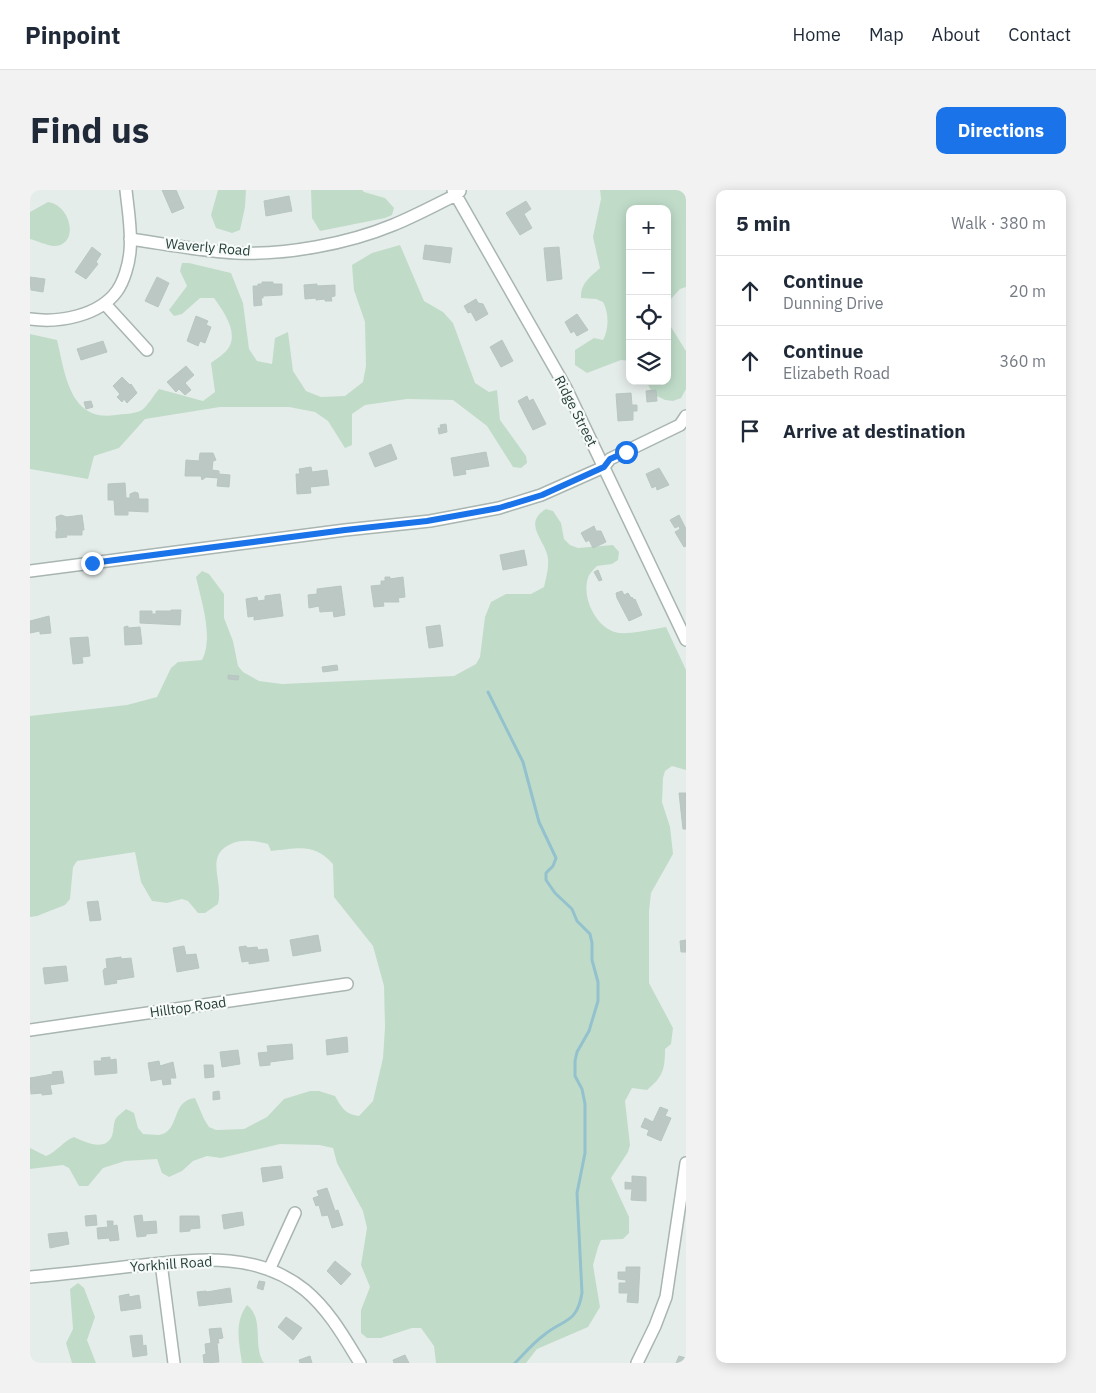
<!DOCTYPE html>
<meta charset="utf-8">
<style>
:root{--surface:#fff;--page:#f2f2f3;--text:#1f2937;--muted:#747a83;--line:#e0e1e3;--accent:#1a73e8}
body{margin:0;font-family:"IBM Plex Sans",sans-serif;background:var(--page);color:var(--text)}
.controls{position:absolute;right:15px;top:15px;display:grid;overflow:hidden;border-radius:10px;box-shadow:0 2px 12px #0003}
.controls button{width:45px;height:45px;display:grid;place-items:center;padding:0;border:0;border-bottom:1px solid var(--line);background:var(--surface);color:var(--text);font:25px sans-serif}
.stop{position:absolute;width:15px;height:15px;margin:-11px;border:4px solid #1a73e8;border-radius:50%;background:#fff}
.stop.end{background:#1a73e8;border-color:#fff;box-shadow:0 1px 5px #0008}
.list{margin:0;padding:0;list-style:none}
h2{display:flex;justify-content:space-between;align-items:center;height:65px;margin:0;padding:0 20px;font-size:21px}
h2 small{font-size:16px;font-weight:400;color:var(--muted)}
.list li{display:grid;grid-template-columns:32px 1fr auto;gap:15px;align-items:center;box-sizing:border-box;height:70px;padding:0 20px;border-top:1px solid var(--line)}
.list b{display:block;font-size:19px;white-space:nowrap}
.list p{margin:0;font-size:16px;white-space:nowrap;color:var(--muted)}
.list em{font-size:16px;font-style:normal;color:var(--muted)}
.icon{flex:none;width:28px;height:28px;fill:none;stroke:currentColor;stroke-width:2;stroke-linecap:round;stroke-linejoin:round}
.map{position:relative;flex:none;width:656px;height:1173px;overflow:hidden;border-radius:10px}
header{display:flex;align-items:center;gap:30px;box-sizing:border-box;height:70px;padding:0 25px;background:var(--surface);border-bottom:1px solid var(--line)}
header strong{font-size:24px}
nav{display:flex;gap:28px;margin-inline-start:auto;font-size:18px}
.intro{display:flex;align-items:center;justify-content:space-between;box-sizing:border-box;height:120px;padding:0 30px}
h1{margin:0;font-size:35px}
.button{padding:12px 22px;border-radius:10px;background:var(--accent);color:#fff;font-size:18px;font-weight:700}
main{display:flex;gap:30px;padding:0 30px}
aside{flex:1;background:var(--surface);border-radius:10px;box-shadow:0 2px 12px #0003}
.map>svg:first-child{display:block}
</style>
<header>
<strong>Pinpoint</strong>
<nav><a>Home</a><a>Map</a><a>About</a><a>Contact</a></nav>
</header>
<div class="intro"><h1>Find us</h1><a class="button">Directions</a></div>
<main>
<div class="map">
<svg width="656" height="1173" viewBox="0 0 656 1173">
<rect width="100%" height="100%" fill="#e5edea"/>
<path fill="#c0dcc9" d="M188 0H216L215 17 210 40 202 43 186 38 181 25Z
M281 0H332L334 2 355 8 364 18 362 25 355 28 290 41 282 28Z
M570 0H656V97L650 99 639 111 638 127 641 137 656 161V199L651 208 643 211 635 210 623 204 616 191H637V19H600V171L591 170 557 183 545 175V160L564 148 573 150C579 139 579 123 573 112L566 109 551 108C550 94 560 87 570 78L563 47 571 9Z
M18 12C43 16 49 57 23 56 16 55 7 51 0 49V22Z
M370 55 394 111 413 122 423 133 445 193 459 202 467 200 470 230 496 266 497 273 491 278 483 277 457 236 423 210 377 209 335 215 322 224V255L315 258 298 231 285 222 259 217H190L115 229 89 258 64 266 58 289 0 279V144L27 150C35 182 39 232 85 225 92 224 106 224 112 220 118 215 124 205 129 199L173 211 185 202 181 173C186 169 193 165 197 160 210 144 194 122 184 108H170L152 124 144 126 139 120 157 96 150 81 152 73H159L201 83 213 113 219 159 227 171 242 174 245 148 258 142 263 181 276 201 291 207 315 206 333 192 336 176 335 132 324 100 322 75 342 63Z
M516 319 523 321 531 333 534 349 540 355 548 358 583 355 589 362 588 370 582 374 567 376C564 379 559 384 558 388 551 409 568 441 590 443 601 444 624 439 636 437L656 480V580L642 576 635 581 633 588 632 612 640 637 643 664 621 703 619 721V793L643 838 641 854 635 859C635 879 633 887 617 900L602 898 595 911 600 955 598 962 581 988 599 1027V1043L593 1049 571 1050 568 1057 563 1075 570 1117 558 1137 507 1159 496 1173H406L404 1156 391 1138H382L351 1148H337L331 1143V1120L340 1097 331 1075 337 1038 333 1021 307 973 303 958 289 955 250 954 191 968 177 966 163 971 152 981 139 987 132 983 127 969 95 971 73 978 58 996H49L39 978 33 975 0 979V958L16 966C28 961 33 951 44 947 55 952 75 962 82 946 84 941 83 935 85 930 87 926 93 922 96 919L104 923 108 938 113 944C118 944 124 945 129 945 151 941 140 911 165 908L174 929 179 937 186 940 214 939 237 927 254 909 280 901H289L305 906C312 918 315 924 329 926L343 911 353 868 355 837 354 796 343 756 304 707 303 674C283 652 268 659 241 661L238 654C229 651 213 649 203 653 173 665 194 690 188 714L175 723H168L158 711 152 709 137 713 122 711 111 692 105 662 47 671 43 677 40 709 35 715 7 726 0 727V526L97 515 127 507 141 478 148 472 172 470C184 448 171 410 166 387L172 381 179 384 194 404V428L203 451 208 476 213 482 229 491 252 494 424 486 446 474 450 467 455 427 461 412 476 404H501L514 397C516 388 519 378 518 369 517 352 491 334 516 319Z
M48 1093 54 1098 65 1127 57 1150 66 1173H42L36 1153 43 1139 40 1099Z
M217 1115C235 1129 222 1156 234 1173H212C209 1153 204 1132 217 1115Z"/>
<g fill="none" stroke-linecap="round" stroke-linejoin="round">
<path stroke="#93c1cd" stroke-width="3" d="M458 502 493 572 509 632 526 668 523 676 516 683V690L525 703 542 719 547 731 560 744 562 753V770L568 792V811L559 841 547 862 545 871V886L552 899 555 914V963L547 1003 552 1103C547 1134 533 1129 514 1145 503 1153 494 1164 485 1173"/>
</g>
<path fill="#bbc8c3" stroke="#b8c6c1" d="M132 0H146L154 18 142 23Z
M259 6 262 21 236 26 234 11Z
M496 11 501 19 494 24 502 38 490 45 476 23Z
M395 55 422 58 420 73 393 69Z
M62 57 71 64 66 72 68 74 56 89 45 82Z
M529 57 532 89 517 91 514 58Z
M0 87 15 89 13 102 1 100Z
M127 87 139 93 128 117 115 111Z
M232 92H243V94H252V105L233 106V108H231L232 115 224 116 223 96H228V94H232Z
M287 94V96L305 95V106L301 107 302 111H295V109L286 110V108L275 109 274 95Z
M446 109 448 113 453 114 458 124 446 131 441 122 438 123 434 116Z
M547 124 558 140 547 146 544 141 541 143 535 132Z
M166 126 178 131 176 135 181 137 175 153 170 151 168 156 157 151Z
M472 150 483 171 471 177 460 157Z
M73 151 77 162 51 170 47 159Z
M156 176 164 185 155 193 161 200 155 205 149 199 146 202 137 192Z
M92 187 100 195 101 194 107 203 97 213 94 209 92 212 87 207 90 204 83 196Z
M626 200 627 211 617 212 616 201Z
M601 203 602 215H607V221H603V230L588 231 586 204Z
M497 206 499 211 503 209 516 234 503 240 488 211Z
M61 211 63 217 56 219 54 212Z
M416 234 417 242 409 244 408 238H411L410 235Z
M361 254 367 269 345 277 339 263Z
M456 262 459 276 435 280 436 284 424 286 421 268Z
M170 263H183L186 270 183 271 182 280 189 281V284L200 285 199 297 187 296 188 288 176 287 172 290 171 286H155L156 270 169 271Z
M281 277 282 282 297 280 299 295 280 297 281 303 267 304 266 284H270L269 279Z
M629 278 639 295 627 300 626 296 622 298 616 284Z
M95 293 96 308H100V304L105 302 108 303 109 309H118V322L98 321V325H85L84 310H78V294Z
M31 325 37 327 52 325 54 340H52V345H36L37 347 26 348V341H27L26 327Z
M649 325 656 339V356L654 357 645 342 650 339 649 336 645 338 640 330Z
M564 336 566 341H571L576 352 563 358 559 350 556 352 551 343Z
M494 360 497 375 473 380 470 365Z
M568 380 572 390 569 391 564 382Z
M355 387H360V389L373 387 375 407 368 408 369 412H353L354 416 344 417 341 396 351 395V391H355Z
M311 396 315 425 304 427 303 421 290 422 289 416 279 418 278 405 287 404V399Z
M592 401 594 405 598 403 601 408 602 407 604 410 605 409 612 425 599 431 587 408 586 403Z
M250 404 253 426 224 430V426L218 427 216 409 227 407 228 411 235 410V406Z
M141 420H151L150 435 110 433V421H122V424H126V421H141Z
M19 426 21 443 10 444V441L0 443V431Z
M410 435 413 456 399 458 396 437Z
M98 436V438L110 437 112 454 95 455 94 437Z
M58 447 60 466 52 467 53 473 43 474 40 448Z
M307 475 308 480 293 482 292 477Z
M198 485 209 486 208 490 198 489Z
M649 603H656V639H653Z
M68 711 71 730 60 731 57 712Z
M288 745 291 761 263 766 260 750Z
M656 750V762H651L650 751Z
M154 756 156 765 166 764 169 778 147 782 143 758Z
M216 756 217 758 227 757 228 760 237 759 239 771 219 774V771L212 772 209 757Z
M91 767V769L101 768 104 787 86 790 87 793 75 795 73 781 74 779 77 778 76 769Z
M36 776 38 791 15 794 13 778Z
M317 847 318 862 297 865 296 850Z
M262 854 263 869 240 872V875L230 876 228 863 238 862 237 856Z
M208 860 210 874 192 877 190 862Z
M80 867V870L86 869 87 883 65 885 64 871H72L71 868Z
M129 871 130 876 143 872 146 888H140L141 894 133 895 132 889 121 891 118 873Z
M174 875H183L184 887 175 888Z
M32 881 34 893 20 895 22 904 12 905V903L1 904 0 888 23 884 22 882Z
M189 901 190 909 183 910V902Z
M630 917 638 920 635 926 641 928 631 951 617 945 619 940 611 937 615 928 623 932Z
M251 976 253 988 233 992 231 978Z
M602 986 616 987V1011L601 1010 602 999H595V992L602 993Z
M297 998 305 1021 308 1020 313 1035 302 1038 298 1025 292 1026 289 1015 286 1016 283 1008 289 1006 287 1001Z
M212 1022 214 1035 194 1039 192 1025Z
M66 1025 67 1035 56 1036 55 1026Z
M112 1025 113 1032 126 1031 127 1043 116 1044V1046L107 1047 104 1026Z
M150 1026H169L170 1038 160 1039V1041L150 1042Z
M77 1031H83V1036L87 1035 89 1050 80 1051 79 1048 68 1049 67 1038 78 1037Z
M37 1042 39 1054 20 1058 18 1044Z
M305 1071 321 1084 311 1095 297 1081Z
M596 1077H610L608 1113 597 1112 598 1103H589V1093H596V1090L588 1089V1082H596Z
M229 1091 235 1092 233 1100 227 1098Z
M200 1098 202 1112 169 1116 167 1102 176 1101 177 1102Z
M99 1104V1107L109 1105 111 1118 91 1121 89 1106Z
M256 1127 272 1138 263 1150 248 1137Z
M191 1138 193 1148 188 1149 189 1153H187L189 1172 174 1173 173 1165 176 1164 175 1154 181 1153 179 1139Z
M112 1145 113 1156 116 1155 117 1165 103 1167 100 1146Z
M375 1165 379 1173H364L363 1170Z
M280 1166 282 1173H270L269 1170Z
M649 1166 656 1168V1173H646Z"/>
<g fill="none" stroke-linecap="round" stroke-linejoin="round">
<defs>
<path id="minor" d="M423 0 536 198 656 450
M100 49C135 54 171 61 206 63 256 65 317 54 363 35 385 26 405 15 426 5L430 1
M75 114 117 160
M0 129C29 133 69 126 87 101 94 91 99 74 100 61 102 41 98 20 96 0
M0 381 315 340 400 331 469 318 511 305 574 277 580 269 650 235 656 226
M0 840 317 794
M131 1073 144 1173
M239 1080 265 1023
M0 1087C34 1084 68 1080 103 1076 162 1070 224 1059 275 1100 299 1120 314 1147 330 1173
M607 1173 625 1136 636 1107 656 973"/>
</defs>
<use href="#minor" stroke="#a8b5b1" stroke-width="14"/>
<use href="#minor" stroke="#fff" stroke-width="11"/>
</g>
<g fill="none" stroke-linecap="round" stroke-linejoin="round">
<path stroke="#1a73e8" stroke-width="6" d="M62 373 315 340 397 331 469 318 512 305 574 277 580 269 596 262"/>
</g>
<g text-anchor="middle" stroke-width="4.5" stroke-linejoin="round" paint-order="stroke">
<g font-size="14" fill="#263e39" stroke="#f6faf8">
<text transform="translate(178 57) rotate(5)" y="5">Waverly Road</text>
<text transform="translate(546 221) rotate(63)" y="5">Ridge Street</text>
<text transform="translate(158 817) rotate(-8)" y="5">Hilltop Road</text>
<text transform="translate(141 1074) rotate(-4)" y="5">Yorkhill Road</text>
</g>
</g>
</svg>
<div class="controls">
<button>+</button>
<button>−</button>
<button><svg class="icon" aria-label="locate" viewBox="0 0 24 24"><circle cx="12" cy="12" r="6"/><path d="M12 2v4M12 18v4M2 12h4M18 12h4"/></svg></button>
<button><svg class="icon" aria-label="layers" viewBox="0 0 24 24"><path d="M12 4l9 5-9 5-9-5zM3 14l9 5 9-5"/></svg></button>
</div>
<div class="stop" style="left:596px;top:262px"></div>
<div class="stop end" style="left:62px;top:373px"></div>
</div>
<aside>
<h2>5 min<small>Walk · 380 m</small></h2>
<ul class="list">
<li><svg class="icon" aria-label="ahead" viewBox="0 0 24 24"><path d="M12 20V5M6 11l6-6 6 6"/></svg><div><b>Continue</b><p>Dunning Drive</p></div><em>20 m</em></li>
<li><svg class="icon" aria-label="ahead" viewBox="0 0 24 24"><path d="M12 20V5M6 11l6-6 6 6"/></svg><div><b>Continue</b><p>Elizabeth Road</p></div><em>360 m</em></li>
<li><svg class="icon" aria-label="arrive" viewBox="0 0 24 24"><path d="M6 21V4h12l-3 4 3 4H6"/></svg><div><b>Arrive at destination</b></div></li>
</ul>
</aside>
</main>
